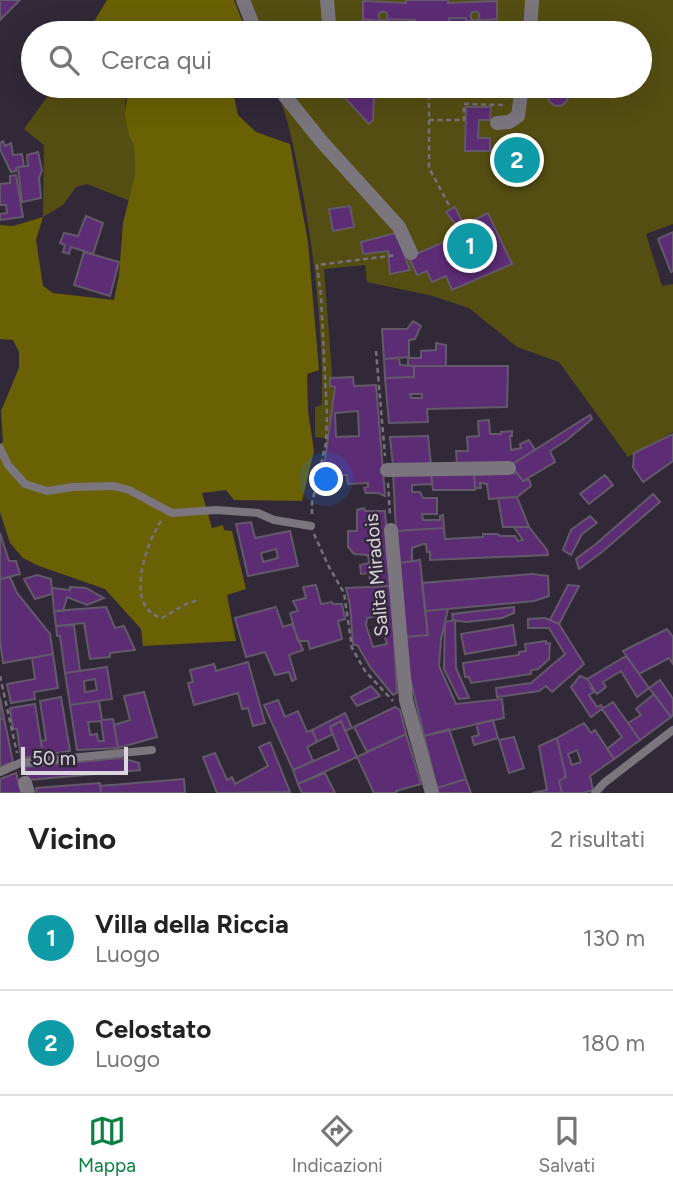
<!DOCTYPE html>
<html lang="it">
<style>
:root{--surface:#fff;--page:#f2f2f2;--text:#222;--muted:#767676;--line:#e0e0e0;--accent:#0b8043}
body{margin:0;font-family:Figtree,sans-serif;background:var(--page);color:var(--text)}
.scale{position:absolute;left:21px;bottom:18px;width:107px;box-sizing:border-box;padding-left:7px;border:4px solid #dcd6e0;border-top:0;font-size:19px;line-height:24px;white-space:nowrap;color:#dcd6e0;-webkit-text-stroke:5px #322938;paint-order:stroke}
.you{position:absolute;left:327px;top:480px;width:24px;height:24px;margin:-18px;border:5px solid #fff;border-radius:50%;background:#1a73e8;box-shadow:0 0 0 10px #1a73e833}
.badge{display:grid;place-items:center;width:46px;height:46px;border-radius:50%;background:var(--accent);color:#fff;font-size:23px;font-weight:700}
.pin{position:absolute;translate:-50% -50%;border:4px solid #fff;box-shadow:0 2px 7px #0006}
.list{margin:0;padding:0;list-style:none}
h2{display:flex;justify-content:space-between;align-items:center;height:91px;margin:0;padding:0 28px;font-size:30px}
h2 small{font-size:23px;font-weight:400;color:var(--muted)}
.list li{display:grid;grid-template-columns:46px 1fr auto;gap:21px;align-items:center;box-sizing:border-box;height:105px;padding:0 28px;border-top:2px solid var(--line)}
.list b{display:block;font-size:26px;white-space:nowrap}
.list p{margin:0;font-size:23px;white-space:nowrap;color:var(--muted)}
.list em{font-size:23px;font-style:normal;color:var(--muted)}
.icon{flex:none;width:38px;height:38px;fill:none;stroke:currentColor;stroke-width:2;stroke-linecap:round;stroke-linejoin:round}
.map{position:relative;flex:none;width:673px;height:793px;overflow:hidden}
.search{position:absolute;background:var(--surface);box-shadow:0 7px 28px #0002;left:21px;right:21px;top:21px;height:77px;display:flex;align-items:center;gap:18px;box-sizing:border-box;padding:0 24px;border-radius:38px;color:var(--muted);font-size:26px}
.sheet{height:301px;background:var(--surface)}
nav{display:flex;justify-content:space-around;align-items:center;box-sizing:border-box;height:98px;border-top:2px solid var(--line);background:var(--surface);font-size:19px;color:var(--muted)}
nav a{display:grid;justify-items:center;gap:4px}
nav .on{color:var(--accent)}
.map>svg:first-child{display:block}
</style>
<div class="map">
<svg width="673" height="793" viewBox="0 0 673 793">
<rect width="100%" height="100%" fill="#322938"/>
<path fill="#554e12" d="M241 0H673V224L646 234 662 286 673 284V432L628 457 559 362 517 347 469 308 433 296 367 282 365 265 324 269 334 399 332 426 336 427 334 439 315 437V407L322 405C323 331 315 257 301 184 294 150 289 117 274 86H640V33H253Z
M55 86H124L128 91 125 102 129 136 134 146 135 175 130 201 87 184 76 187 63 205 43 217 44 145 24 129Z"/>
<path fill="#6a6104" d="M107 0H234L247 33H87Z
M124 86H235L232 88 238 115 256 132 290 144 308 242 319 370 307 374 308 411 314 451 302 501 234 500 226 490 202 493 212 528 223 525 224 530 232 531 246 589 227 595 236 641 143 646 141 629 105 589 39 566 23 558 10 543 0 512V444L3 442 1 411 19 368V352L13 340 0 339V225L13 226 43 217 36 240 43 286 53 293 114 300 119 275 123 223 135 175 134 146 129 136 125 114 128 91Z"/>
<path fill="#5c2c74" stroke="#63596a" stroke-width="2" fill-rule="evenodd" d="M0 0H20L0 20Z
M406 0H448V3L497 1V19L466 21V18H449V22H439V28L415 27V20L388 19V22L363 19V1L406 3Z
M470.5 16a4.5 4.5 0 1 1 9 0a4.5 4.5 0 1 1-9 0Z
M378.5 16a4.5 4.5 0 1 1 9 0a4.5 4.5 0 1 1-9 0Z
M449 18H466V21L497 19V33H362L363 19 388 22V19L415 20V27L439 28V22H449Z
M349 28 355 33H341L345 29Z
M548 96a10 10 0 1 1 20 0a10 10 0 1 1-20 0Z
M334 86H363L374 97 373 120 369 124Z
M466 107H491L490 120H479L478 138H490V151H465Z
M3 141 5 146 11 143 13 155 22 154 24 166 16 168V171L11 172 0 149V143Z
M524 150 529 162 510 170 504 158Z
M38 152 42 171 39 178 41 198 22 202 18 167 28 166 27 155Z
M16 175 23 217 0 220V214L7 213 6 205H0V184L10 183V176Z
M350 206 354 227 333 231 329 209Z
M455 207 464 225 488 213 512 264 452 290 446 276 432 282 427 271 417 275 409 257 463 234 446 212Z
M86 216 103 223 93 254 71 247 69 254 63 252 65 245 60 243 64 233 78 236Z
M673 232V271L671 272 658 239Z
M396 233 410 270 390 274 388 251 363 254 361 242Z
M84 252 119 262 110 296 74 285Z
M413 321 421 326 415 339 409 340V357L384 359 382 329H407Z
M436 343 446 345V366H408V358H421V351L436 350Z
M399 358 400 365 414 366V377L385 378 384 359Z
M414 366H508L507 407 427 409 428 422 389 423 385 378 414 377ZM410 394H422V398H411Z
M353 377 354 386 376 385 385 496 378 493H366L364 488 368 487V483L348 484 347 475H332V482H322L335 387 330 386V378ZM358 411 359 436 336 437 335 413Z
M590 415 592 419 567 440 550 451 555 462 523 481 511 465Z
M489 420 490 434H501V432L512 431V436H510L511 450 521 448 520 444 529 440 535 450 511 465H457L456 451H468L467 437 479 436 478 421Z
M673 434V461L643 482 633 467 634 453Z
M428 436 431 465 393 466 390 437Z
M474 470 475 490H433L431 471Z
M431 471 432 484 412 485V492H420L423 498H437V514H422L423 520H440V516L443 515 444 528 396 531 393 472Z
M517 473 523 481 529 479 531 486 517 497 489 499 487 484 480 483 481 488H475L474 475Z
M605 475 613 485 589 504 580 494Z
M653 494 660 502 602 552 579 569 576 559 596 544Z
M517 497 529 527H503L498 498Z
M364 508 365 511H385L391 586 371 587 369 573 361 574 360 565 369 563 368 555 354 554 348 547V531H357V510Z
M590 516 597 523 582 534 571 555 563 550 571 530Z
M251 522 255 538 290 531 298 566 248 576 236 524ZM276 549 278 558 263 562 261 553Z
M514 527H529L547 550 548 555 430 560V552H427L426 544H423L412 548V561L400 563 396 531 444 528 445 539 483 537V534H497L500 536H515L518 541 523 540Z
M0 533 9 561H16L20 574 0 579Z
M420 560 428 635 406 637 400 563Z
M532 574 548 576 549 596 534 601 425 611 422 583Z
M37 575 51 579 52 594 35 599 24 579Z
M10 577 17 593 50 634 53 654 3 663 0 640V579Z
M316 585 321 604 332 602 333 604H342L345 619 338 621 342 639 310 649 308 641H298L290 613 298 611 293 601 306 598 303 587Z
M568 585 579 586 559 624 550 620Z
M391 586 397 693 393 695 370 667 358 646 353 644 350 605 346 588ZM378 616 387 644 373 647 366 625 367 618Z
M70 587 86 588 104 598 87 605 67 597 63 611H54L52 588 70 590Z
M106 607 115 628 124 626 135 650 110 653V657L90 659 84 623 56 626 54 611Z
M276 607 283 627 292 624 303 650 289 655 296 679 292 681 289 672 275 675 265 652 246 657 235 618Z
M514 607V613L502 618 466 622 453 620 452 614Z
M448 609 441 639 439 666 456 704 502 699 504 718 424 736 407 665 406 637 428 635 425 611Z
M545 618 559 624 584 664 552 692 546 686 539 691 497 697 496 688 531 683 565 654 549 628H528V619Z
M455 620 456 668 469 698 459 699 444 669 445 622Z
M74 625 80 671 65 673 60 636H57L56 626Z
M513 625 516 645 465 654 461 634Z
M667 629 673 637V664L669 658 639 674 623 651Z
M546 641V644L550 643 549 659 538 669 531 670V674L471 683 469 677H465L463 663 519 655V652L526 651 525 644Z
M53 654 58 688 34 692 35 699 11 703 7 684 35 679 32 658Z
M626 656 649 688 637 697 621 671 603 682 606 687 597 694 587 679Z
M248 662 265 723 253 726 248 708 242 709 238 693 194 705 188 683 193 682 190 670 214 664 216 671Z
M107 667 112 699 70 705 65 673ZM95 679 97 690 85 692 84 681Z
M580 676 587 679 593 688H591L594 692 589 695 597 707 601 705 603 708 591 717 571 687Z
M660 680 673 699V715L671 717 649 688Z
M371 686 380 696 357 706 351 697Z
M144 692 157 737 118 748 114 725 130 720 124 696Z
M654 694 671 717 640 740 628 723 641 715 636 709Z
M0 697 4 718 0 720Z
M61 697 70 751 43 755 41 741 46 740 40 701Z
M278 700 285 717 298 711 307 732 312 730 317 742 307 747 313 761 293 770 264 705Z
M99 701 102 720 113 719 118 748 77 750 70 705ZM101 721 104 741H98L97 734 90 735 88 722Z
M613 702 640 740 614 759 607 749 622 737 602 709Z
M35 704 43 755 21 758 17 729H13L10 708Z
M395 707 400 710 406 734 367 752 354 727Z
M345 713 352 728 345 731 341 721 330 727 333 734 317 742 312 730Z
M4 718 13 762 0 767V720Z
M493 720 498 738 474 745 472 737 479 735 476 724Z
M341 721 357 757 298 784 293 770 339 750 330 727Z
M584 723 591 733 595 730 614 759 590 776 593 790 583 793H562L559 781 566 777 557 738ZM577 750 581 762 572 765 568 754Z
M449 729 466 779 437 788 424 736Z
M406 734 421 784 396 791V793H374L357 757Z
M514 737 524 768 509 773 499 740Z
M557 738 566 777 559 781 562 793H532L547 790 539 746Z
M270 742 290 792 217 793 203 757 215 753 227 780 232 777 235 784 268 766 259 747Z
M121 758 139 763 140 770 29 780 25 767Z
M16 773 22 793H0V779Z
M325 773 335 793H302L298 784Z
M184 779 185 793H101L100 786Z
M466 779 471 793H438L437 788Z
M100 783 101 793H37L36 788Z"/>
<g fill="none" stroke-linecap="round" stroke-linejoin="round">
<path stroke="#78707d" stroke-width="2.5" stroke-dasharray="5 3.5" stroke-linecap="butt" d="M429 86V168L450 207
M493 86 505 99
M429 120H464V104L505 105
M376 351 385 456
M388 483 390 515
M312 514V503L326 443 327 415 321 297 317 265 397 255
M161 521C146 544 123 608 162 618L184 605 200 599
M314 534 328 565 344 593 352 648 365 671 393 701
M0 676 17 753"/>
<path stroke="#7b767e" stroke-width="8" d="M0 448 8 465 25 484 47 491 73 487 114 486 129 490 172 513 216 510 258 513 274 520 311 526
M0 772 20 763 152 750
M595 793 604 783 673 730"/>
<path stroke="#7b767e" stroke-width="14" d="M243 0 256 33
M327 0 329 23
M530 33 532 0
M277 86 322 142 399 227 411 253
M497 123 509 122 518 116 522 86
M387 470 509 468
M391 530 406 700 432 793
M25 783 28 793"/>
</g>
<g text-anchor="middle" stroke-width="5" stroke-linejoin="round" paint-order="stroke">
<g font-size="19" fill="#dcd6e0" stroke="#322938">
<text transform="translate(376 575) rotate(-95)" y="7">Salita Miradois</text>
</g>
</g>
</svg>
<div class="scale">50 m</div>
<div class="you"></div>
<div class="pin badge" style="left:470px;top:246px;background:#0f9aa8">1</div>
<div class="pin badge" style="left:517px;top:160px;background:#0f9aa8">2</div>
<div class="search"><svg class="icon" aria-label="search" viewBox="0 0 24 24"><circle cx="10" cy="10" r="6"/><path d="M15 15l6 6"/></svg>Cerca qui</div>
</div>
<section class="sheet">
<h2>Vicino<small>2 risultati</small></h2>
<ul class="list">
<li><span class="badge" style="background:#0f9aa8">1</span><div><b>Villa della Riccia</b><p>Luogo</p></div><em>130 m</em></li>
<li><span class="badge" style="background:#0f9aa8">2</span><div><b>Celostato</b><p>Luogo</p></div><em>180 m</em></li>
</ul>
</section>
<nav>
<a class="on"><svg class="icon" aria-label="map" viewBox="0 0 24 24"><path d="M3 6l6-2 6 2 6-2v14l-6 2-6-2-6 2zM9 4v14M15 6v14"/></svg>Mappa</a>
<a><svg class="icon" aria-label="directions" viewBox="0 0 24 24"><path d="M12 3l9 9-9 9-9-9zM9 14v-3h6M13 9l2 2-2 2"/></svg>Indicazioni</a>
<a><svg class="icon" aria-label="saved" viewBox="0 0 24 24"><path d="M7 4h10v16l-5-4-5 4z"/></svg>Salvati</a>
</nav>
